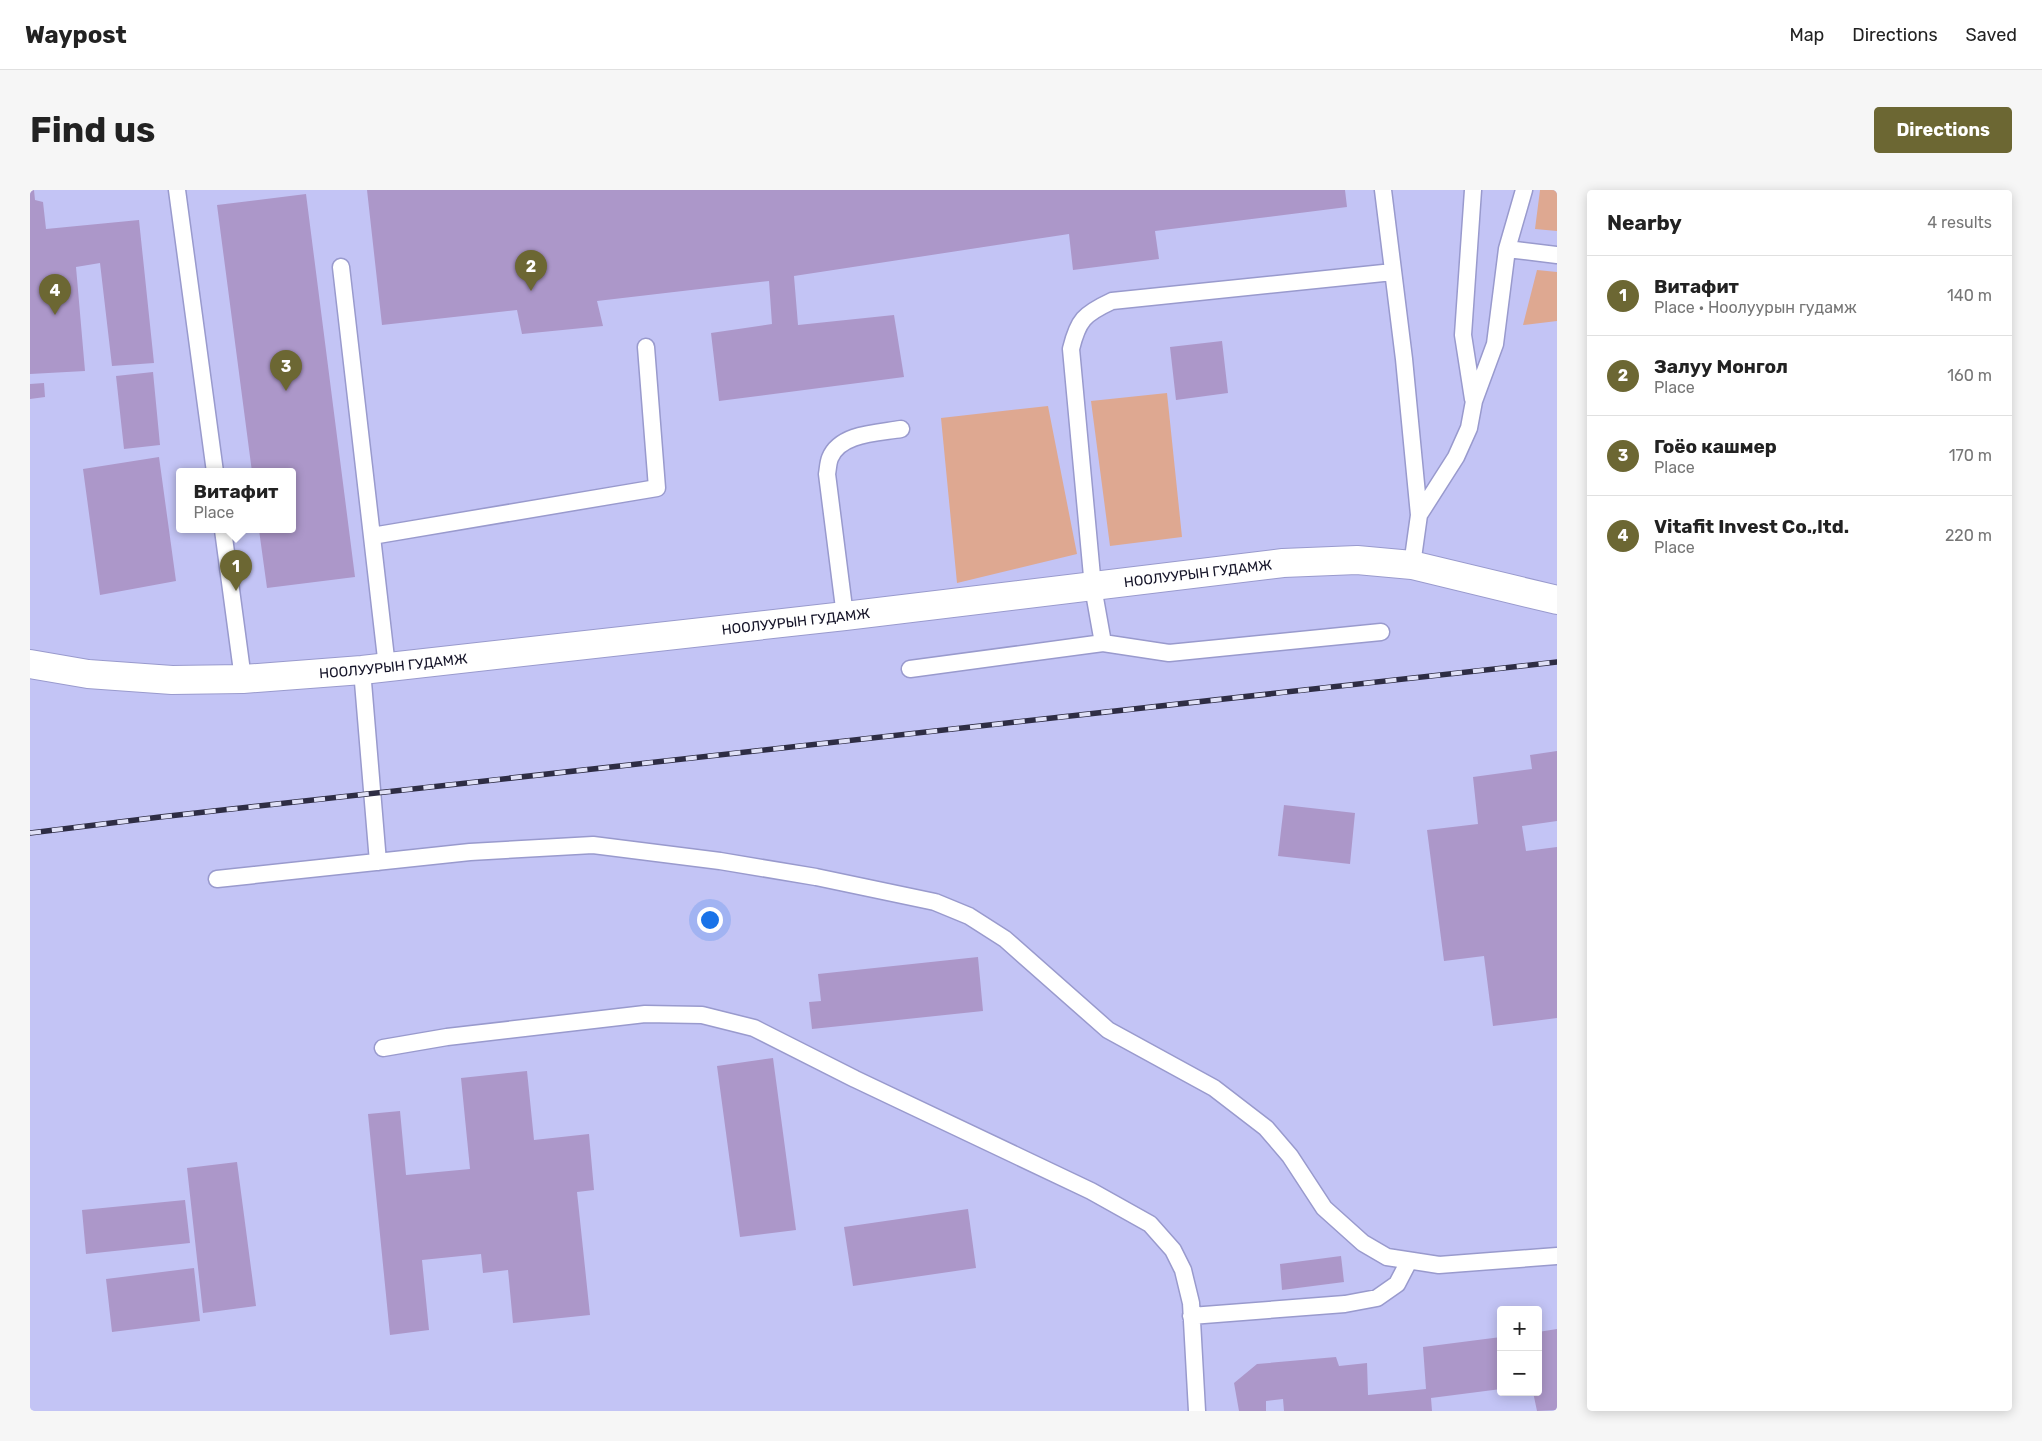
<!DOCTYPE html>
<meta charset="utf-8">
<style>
:root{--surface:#fff;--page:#f6f6f6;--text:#222;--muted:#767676;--line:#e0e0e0;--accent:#6c6733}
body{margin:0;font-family:Rubik,sans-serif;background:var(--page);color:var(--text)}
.controls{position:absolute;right:15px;bottom:15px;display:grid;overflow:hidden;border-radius:5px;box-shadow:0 2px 12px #0003}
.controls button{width:45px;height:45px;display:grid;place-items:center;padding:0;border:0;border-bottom:1px solid var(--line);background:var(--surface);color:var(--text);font:25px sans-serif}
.you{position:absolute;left:679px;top:729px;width:18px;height:18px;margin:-12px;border:4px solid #fff;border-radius:50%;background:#1a73e8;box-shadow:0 0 0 8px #1a73e833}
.badge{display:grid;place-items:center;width:32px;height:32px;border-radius:50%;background:var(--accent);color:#fff;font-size:16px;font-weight:700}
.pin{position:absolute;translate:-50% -41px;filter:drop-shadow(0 1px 2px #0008)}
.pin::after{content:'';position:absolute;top:26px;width:18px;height:15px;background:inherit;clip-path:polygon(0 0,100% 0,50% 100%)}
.popup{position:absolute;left:146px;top:278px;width:120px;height:65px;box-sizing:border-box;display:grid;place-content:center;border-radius:5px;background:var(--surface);filter:drop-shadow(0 1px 4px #0005);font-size:16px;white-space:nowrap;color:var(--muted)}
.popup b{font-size:19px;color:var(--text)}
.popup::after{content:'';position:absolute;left:50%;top:100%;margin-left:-10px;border:10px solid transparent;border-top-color:var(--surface)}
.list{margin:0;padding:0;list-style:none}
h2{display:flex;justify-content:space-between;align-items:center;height:65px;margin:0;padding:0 20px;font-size:21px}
h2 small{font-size:16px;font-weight:400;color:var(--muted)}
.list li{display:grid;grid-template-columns:32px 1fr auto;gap:15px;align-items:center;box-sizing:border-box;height:80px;padding:0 20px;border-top:1px solid var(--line)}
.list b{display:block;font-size:19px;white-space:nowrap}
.list p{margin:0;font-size:16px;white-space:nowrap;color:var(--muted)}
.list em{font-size:16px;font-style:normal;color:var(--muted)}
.map{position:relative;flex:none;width:1527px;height:1221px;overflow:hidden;border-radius:5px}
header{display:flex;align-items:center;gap:30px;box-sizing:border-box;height:70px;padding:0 25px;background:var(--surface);border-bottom:1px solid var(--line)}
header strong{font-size:24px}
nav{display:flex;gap:28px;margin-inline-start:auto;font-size:18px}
.intro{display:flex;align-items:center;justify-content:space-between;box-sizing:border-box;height:120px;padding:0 30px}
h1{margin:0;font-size:35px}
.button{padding:12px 22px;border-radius:5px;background:var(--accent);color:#fff;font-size:18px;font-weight:700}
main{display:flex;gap:30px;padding:0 30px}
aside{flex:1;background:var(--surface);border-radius:5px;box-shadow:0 2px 12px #0003}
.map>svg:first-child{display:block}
</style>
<header>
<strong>Waypost</strong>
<nav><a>Map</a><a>Directions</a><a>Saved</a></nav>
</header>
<div class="intro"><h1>Find us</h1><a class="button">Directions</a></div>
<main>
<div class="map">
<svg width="1527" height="1221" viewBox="0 0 1527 1221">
<rect width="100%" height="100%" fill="#d0d1fd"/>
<path fill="#c3c4f5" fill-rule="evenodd" d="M0 0H1527V1221H0ZM150 282H262V340H150ZM1471 1120H1508V1202H1471Z"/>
<path fill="#dea891" d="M1510 0H1527V41L1505 39Z
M1507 80 1527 82V131L1493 135Z
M1137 203 1152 347 1080 356 1061 211Z
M1018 216 1047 364 927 393 911 228Z"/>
<path fill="#ac97c9" d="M0 0H4L5 10 13 12 16 39 109 30 124 173 82 176 70 73 46 77 55 181 0 184Z
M337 0H1315L1317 17 1125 41 1129 69 1043 80 1039 44 764 86 768 135 864 125 874 187 689 211 681 143 742 134 739 91 567 111 573 136 492 144 487 120 352 135Z
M276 4 325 387 237 398 229 340H262V282H222L187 15Z
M1192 151 1198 203 1146 210 1140 157Z
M123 182 130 255 94 259 86 186Z
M14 193 15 207 0 209V194Z
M129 267 146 391 70 405 53 279Z
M1527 561V631L1492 636 1496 661 1527 657V828L1463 836 1454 766 1414 771 1397 640 1448 634 1443 587 1502 579 1500 565Z
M1254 615 1325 623 1320 674 1248 666Z
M948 767 953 821 782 839 779 812 791 811 788 784Z
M743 868 766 1040 710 1047 687 876Z
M497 881 504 950 559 944 564 1000 547 1002 560 1125 483 1133 478 1080 453 1083 451 1064 392 1070 399 1140 360 1145 338 924 370 921 376 985 440 979 431 888Z
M207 972 226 1116 173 1123 157 978Z
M155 1010 160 1053 56 1064 52 1020Z
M938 1019 946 1078 823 1096 814 1037Z
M1311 1066 1314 1092 1252 1100 1250 1074Z
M164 1078 170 1131 82 1142 76 1089Z
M1527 1139V1220L1507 1221 1503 1202H1508V1142Z
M1471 1147V1199L1401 1208 1402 1221H1254L1253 1209 1236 1211V1221H1209L1204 1193 1227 1174 1306 1167 1309 1176 1337 1173 1338 1205 1396 1199 1393 1157Z"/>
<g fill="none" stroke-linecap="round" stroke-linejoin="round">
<defs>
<path id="service" d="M147 0 185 282
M1353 0 1374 169 1389 325
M1443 0 1433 145 1443 209
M1477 59 1494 0
M311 77 357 477
M193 340 213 489
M342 346 627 298 616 157
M1382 375 1389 325 1426 267 1439 238 1444 211 1465 154 1477 59 1527 65
M815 426 797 284C798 279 798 273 800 268 810 243 848 243 871 239
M1073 453 1139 463 1351 442
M880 479 1073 453 1063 397 1041 159C1048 130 1054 124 1082 111L1363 82
M332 480 348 672
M187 689 440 662 563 655 690 671 786 687 905 712 939 726 975 749 1078 840 1184 898 1236 938 1260 966 1294 1018 1333 1053 1357 1067 1409 1075 1527 1066
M353 858 417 847 615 824 672 825 724 838 825 889 1061 1001 1120 1034 1143 1060 1153 1080 1161 1113 1167 1221
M1161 1126 1315 1114 1347 1108 1367 1094 1379 1071"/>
<g id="tertiary">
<path id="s1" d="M0 474 58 484 142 490 213 489 332 480 815 426 1253 373 1327 370 1382 375 1527 410"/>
</g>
</defs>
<use href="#service" stroke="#999acd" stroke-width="19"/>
<use href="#tertiary" stroke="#999acd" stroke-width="30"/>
<use href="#service" stroke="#fff" stroke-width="16"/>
<use href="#tertiary" stroke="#fff" stroke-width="28"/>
<defs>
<path id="rail" d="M0 643 130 627 1527 472"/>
</defs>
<use href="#rail" stroke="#2e2d44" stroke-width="5.5"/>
<use href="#rail" stroke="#e0e1f7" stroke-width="4" stroke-dasharray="11" stroke-linecap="butt"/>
</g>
<g text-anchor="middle" stroke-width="4" stroke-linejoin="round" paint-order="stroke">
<g font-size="14" fill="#161529" stroke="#e0e1f7">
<text dy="5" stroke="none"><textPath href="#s1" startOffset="1175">НООЛУУРЫН ГУДАМЖ</textPath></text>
<text dy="5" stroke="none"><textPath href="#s1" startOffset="770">НООЛУУРЫН ГУДАМЖ</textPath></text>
<text dy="5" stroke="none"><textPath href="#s1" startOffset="365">НООЛУУРЫН ГУДАМЖ</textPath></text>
</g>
</g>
</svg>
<div class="controls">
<button>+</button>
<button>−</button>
</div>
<div class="you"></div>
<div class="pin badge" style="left:206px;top:401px">1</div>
<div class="popup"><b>Витафит</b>Place</div>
<div class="pin badge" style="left:501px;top:101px">2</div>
<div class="pin badge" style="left:256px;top:201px">3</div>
<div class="pin badge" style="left:25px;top:125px">4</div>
</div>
<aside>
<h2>Nearby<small>4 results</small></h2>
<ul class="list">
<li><span class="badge">1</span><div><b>Витафит</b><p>Place · Ноолуурын гудамж</p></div><em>140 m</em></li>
<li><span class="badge">2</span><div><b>Залуу Монгол</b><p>Place</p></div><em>160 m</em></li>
<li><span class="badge">3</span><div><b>Гоёо кашмер</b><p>Place</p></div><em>170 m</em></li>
<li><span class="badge">4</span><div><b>Vitafit Invest Co.,ltd.</b><p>Place</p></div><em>220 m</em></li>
</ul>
</aside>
</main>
